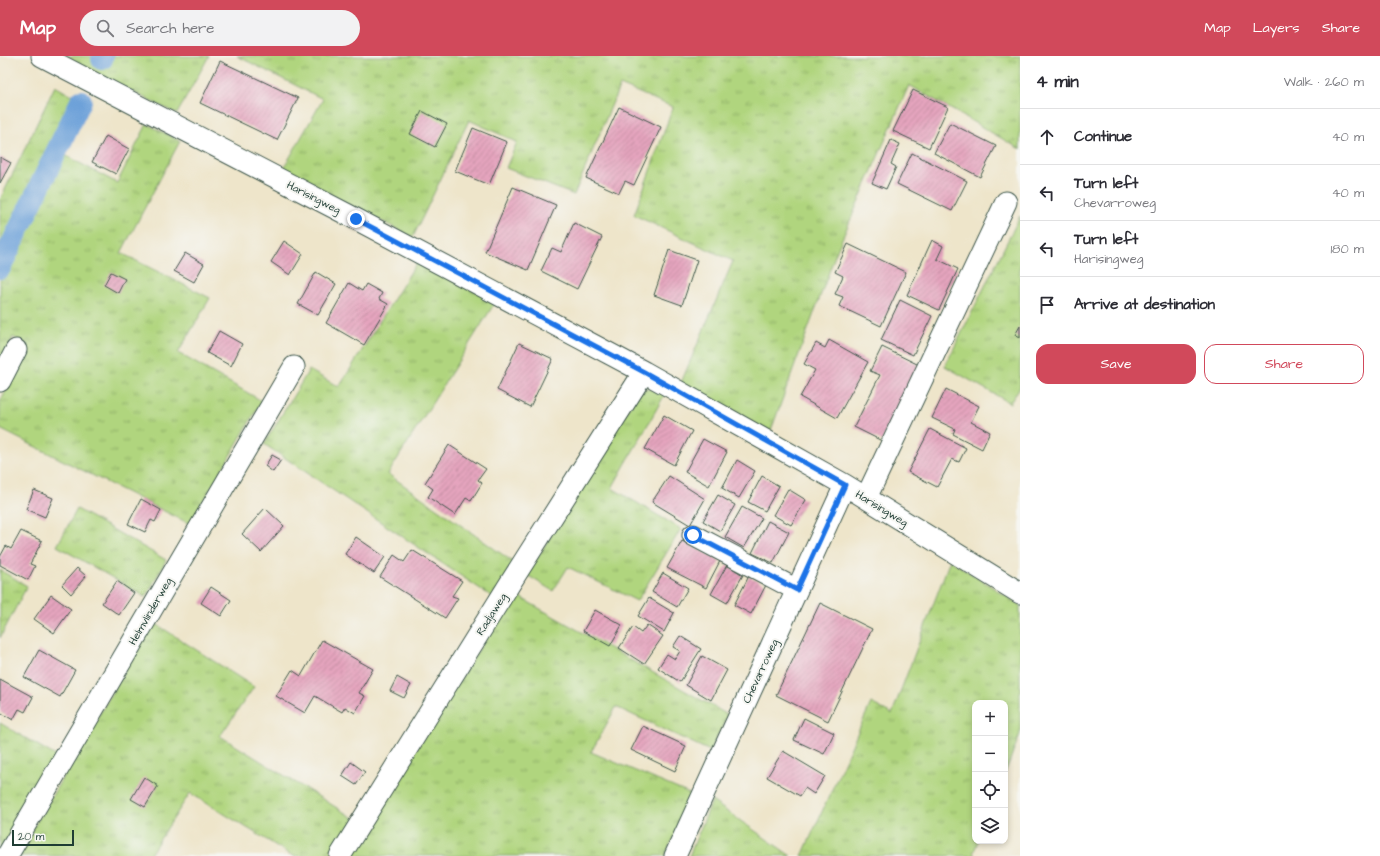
<!DOCTYPE html>
<meta charset="utf-8">
<style>
:root{--surface:#fff;--page:#f2f2f3;--text:#2b2b33;--muted:#7c7c81;--line:#e1e1e2;--accent:#d1495b}
body{margin:0;font-family:"Architects Daughter",sans-serif;background:var(--page);color:var(--text)}
.controls{position:absolute;right:12px;bottom:12px;display:grid;overflow:hidden;border-radius:8px;box-shadow:0 2px 6px #0003}
.controls button{width:36px;height:36px;display:grid;place-items:center;padding:0;border:0;border-bottom:1px solid var(--line);background:var(--surface);color:var(--text);font:20px sans-serif}
.scale{position:absolute;left:12px;bottom:10px;width:62px;box-sizing:border-box;padding-left:4px;border:2px solid #1f3d34;border-top:0;font-size:11px;line-height:14px;white-space:nowrap;color:#1f3d34;-webkit-text-stroke:3px #f6f6f2;paint-order:stroke}
.stop{position:absolute;width:12px;height:12px;margin:-9px;border:3px solid #1a73e8;border-radius:50%;background:#fff}
.stop.end{background:#1a73e8;border-color:#fff;box-shadow:0 1px 4px #0008}
.list{margin:0;padding:0;list-style:none}
h2{display:flex;justify-content:space-between;align-items:center;height:52px;margin:0;padding:0 16px;font-size:17px}
h2 small{font-size:13px;font-weight:400;color:var(--muted)}
.list li{display:grid;grid-template-columns:26px 1fr auto;gap:12px;align-items:center;box-sizing:border-box;height:56px;padding:0 16px;border-top:1px solid var(--line)}
.list b{display:block;font-size:15px;white-space:nowrap}
.list p{margin:0;font-size:13px;white-space:nowrap;color:var(--muted)}
.list em{font-size:13px;font-style:normal;color:var(--muted)}
.actions{display:flex;gap:8px;padding:12px 16px}
.actions a{flex:1;padding:9px 0;border:1px solid var(--accent);border-radius:12px;text-align:center;font-size:14px;color:var(--accent)}
.actions .main{background:var(--accent);color:#fff}
.icon{flex:none;width:22px;height:22px;fill:none;stroke:currentColor;stroke-width:2;stroke-linecap:round;stroke-linejoin:round}
.map{position:relative;flex:none;width:1020px;height:800px;overflow:hidden}
header{display:flex;align-items:center;gap:24px;box-sizing:border-box;height:56px;padding:0 20px;background:var(--accent);color:#fff}
header strong{font-size:19px}
nav{display:flex;gap:22px;margin-inline-start:auto;font-size:14px}
.search{width:280px;height:36px;background:var(--page);display:flex;align-items:center;gap:10px;box-sizing:border-box;padding:0 14px;border-radius:22px;color:var(--muted);font-size:15px}
main{display:flex}
aside{flex:1;background:var(--surface)}
.map>svg:first-child{display:block}
</style>
<header>
<strong>Map</strong>
<div class="search"><svg class="icon" aria-label="search" viewBox="0 0 24 24"><circle cx="10" cy="10" r="6"/><path d="M15 15l6 6"/></svg>Search here</div>
<nav><a>Map</a><a>Layers</a><a>Share</a></nav>
</header>
<main>
<div class="map">
<svg width="1020" height="800" viewBox="0 0 1020 800">
<defs>
<pattern id="grass-tufts" width="24" height="20" patternUnits="userSpaceOnUse"><rect width="24" height="20" fill="#b0d57e"/><path d="M3 7l-1-3M5 7V3M7 7l1-3M15 17l-1-3M17 17v-4M19 17l1-3" fill="none" stroke="#8fae68"/></pattern>
<pattern id="building-hatch" width="6" height="6" patternUnits="userSpaceOnUse"><rect width="6" height="6" fill="#e5a4be"/><path d="M-1 1l2-2M0 6l6-6M5 7l2-2" fill="none" stroke="#b9879b"/></pattern>
</defs>
<rect width="100%" height="100%" fill="#f6f6f2"/>
<filter id="ink" filterUnits="userSpaceOnUse"><feTurbulence type="fractalNoise" baseFrequency=".025" numOctaves="2"/><feDisplacementMap in="SourceGraphic" scale="8" xChannelSelector="R" yChannelSelector="G"/><feConvolveMatrix kernelMatrix="1 2 1 2 8 2 1 2 1" color-interpolation-filters="sRGB"/></filter>
<filter id="wash" filterUnits="userSpaceOnUse"><feTurbulence type="fractalNoise" baseFrequency=".012" numOctaves="4" result="noise"/><feDisplacementMap in="SourceGraphic" scale="16" xChannelSelector="R" yChannelSelector="G"/><feGaussianBlur stdDeviation="0.9" result="paint"/><feColorMatrix in="noise" values="0 0 0 0 0 0 0 0 0 0 0 0 0 0 0 0 0 1.4 0 .05"/><feComposite in="paint" operator="in"/></filter>
<g filter="url(#wash)">
<rect width="100%" height="100%" fill="#eee5ca"/>
<path fill="url(#grass-tufts)" stroke="#688959" d="M61 0H209L177 58Z
M237 0H1020V93L909 29 836 197 770 377 680 329 733 205 634 159 673 51 620 29 574 139 506 112 517 86 469 64 413 181 282 115 323 43Z
M55 30 81 45 57 95 117 127 147 68 180 85 121 197 210 242 178 297 262 345 190 468 0 373V346L28 289 13 281 0 307V144Z
M1020 160V331L1010 347 945 310Z
M417 206 496 245 388 418 516 508 494 542 264 388 309 314 339 331Z
M640 333H651L665 338 612 432 681 473 637 545 568 511 553 535 527 519Z
M77 453 166 504 146 541 57 490Z
M950 504 1020 549V678L1005 717V647H975V785H978L973 798 976 800H802L871 647 892 658Z
M0 514 27 530 0 582Z
M514 538 728 659 710 695 616 651 591 696 692 739 665 800H349Z
M153 566 254 631 220 680 355 763 332 800H293L190 737 149 800H17Z
M0 667 56 700 0 796Z
M712 745 791 800H689Z"/>
<g fill="none" stroke-linecap="round" stroke-linejoin="round">
<path stroke="#6da1d9" stroke-width="22" d="M102 3 103 0
M0 212 81 45"/>
</g>
<g id="blocks">
<path fill="url(#building-hatch)" d="M220 5 298 42 277 84 200 47Z
M913 34 948 51 929 92 893 75Z
M619 51 661 71 634 129 625 125 619 137 586 122Z
M422 55 447 68 435 91 410 78Z
M950 67 996 90 980 121 934 97Z
M473 72 507 86 489 129 455 115Z
M106 80 129 93 116 118 92 106Z
M891 84 900 88 891 108 896 111 886 133 872 127Z
M912 97 967 125 952 155 897 128Z
M0 101 11 107 0 127Z
M513 131 556 149 528 214 485 196Z
M574 167 602 181 577 233 541 215 552 192 561 196Z
M932 184 943 190 937 203 958 213 939 254 907 239Z
M284 185 303 198 290 219 271 206Z
M848 188 906 216 881 270 839 250 843 241 835 238 843 220 835 216Z
M669 194 697 204 682 249 654 239Z
M185 197 204 208 194 226 174 215Z
M111 216 125 223 118 237 104 229Z
M316 216 336 228 318 259 298 248Z
M349 227 362 235 366 228 382 237 379 243 388 248 364 289 326 267Z
M900 244 932 260 913 299 881 284Z
M1020 270V282L1015 279Z
M219 275 242 288 231 310 207 297Z
M829 284 868 306 837 362 800 341 815 314 804 308 816 287 825 292Z
M519 287 553 303 530 351 497 334Z
M882 291 919 309 882 385 854 371 880 319 870 315Z
M946 333 979 350 971 366 990 376 982 393 953 378 955 373 932 362Z
M664 359 692 375 674 409 645 393Z
M930 373 966 392 959 406 952 403 937 431 908 416Z
M703 383 727 396 709 430 685 416Z
M449 389 486 413 478 424 482 427 471 445 466 442 455 459 428 441 433 433 425 427Z
M272 399 281 404 273 416 265 410Z
M737 404 755 415 739 442 722 432Z
M669 420 705 443 690 469 652 446Z
M762 420 779 430 765 455 748 446Z
M788 433 806 444 791 469 773 459Z
M34 434 53 442 45 461 26 453Z
M718 439 735 449 720 475 703 465Z
M141 443 161 454 155 466 151 464 145 476 128 468Z
M742 451 762 462 744 492 725 481Z
M265 452 284 470 261 496 242 478Z
M768 465 789 476 773 507 752 497Z
M21 475 42 485 30 508 35 510 28 524 0 509V501L6 490 11 493Z
M356 481 385 501 374 517 345 498Z
M682 485 720 505 706 532 667 512Z
M412 494 462 525 452 540 458 542 445 562 380 521 394 499 404 506Z
M727 509 743 519 727 547 711 538Z
M77 512 86 520 71 538 62 529Z
M663 517 688 532 677 551 652 536Z
M749 520 766 529 751 558 734 549Z
M117 525 134 537 119 559 102 547Z
M211 531 231 544 221 560 201 547Z
M51 539 71 553 54 577 34 563Z
M649 542 674 557 664 576 638 560Z
M820 547 872 573 828 665 776 639Z
M595 554 622 569 610 590 583 575Z
M647 569 663 580 644 608 619 592 633 571 641 577Z
M680 580 701 593 680 626 658 612 667 598 675 603 680 595 673 591Z
M322 584 373 613 359 637 365 640 355 657 345 651 342 656 315 640 305 657 276 640 292 614 301 620Z
M39 594 75 614 60 641 24 621Z
M702 600 727 614 711 644 686 629Z
M397 621 411 629 404 642 390 635Z
M0 623 33 641 25 656 19 653 13 664 0 656Z
M804 662 834 677 824 698 794 684Z
M643 670 686 690 675 715 631 694Z
M783 695 825 720 814 738 805 732 800 740 767 721Z
M351 706 365 716 356 729 342 720Z
M144 721 158 730 145 751 131 743Z"/>
</g>
</g>
<g filter="url(#ink)">
<use href="#blocks" fill-opacity="0" stroke="#3e564a" stroke-width="1"/>
<g fill="none" stroke-linecap="round" stroke-linejoin="round">
<defs>
<path id="minor" d="M42 0 356 163 644 316 845 429 1020 537
M0 325 16 294
M866 442 1006 146
M693 479 797 534
M7 800 294 311
M340 800 509 529 644 316
M675 800 845 429"/>
</defs>
<use href="#minor" stroke="#3e564a" stroke-width="23"/>
<use href="#minor" stroke="#fff" stroke-width="21"/>
</g>
</g>
<g fill="none" stroke-linecap="round" stroke-linejoin="round" filter="url(#ink)">
<path stroke="#1a73e8" stroke-width="5" d="M356 163 644 316 845 429 797 534 693 479"/>
</g>
<g text-anchor="middle" stroke-width="4" stroke-linejoin="round" paint-order="stroke">
<g font-size="11" fill="#1f3d34" stroke="#f6f6f2">
<text transform="translate(314 141) rotate(27)" y="4">Harisingweg</text>
<text transform="translate(882 452) rotate(31)" y="4">Harisingweg</text>
<text transform="translate(150 555) rotate(-60)" y="4">Helmvlinderweg</text>
<text transform="translate(491 558) rotate(-58)" y="4">Radjaweg</text>
<text transform="translate(760 615) rotate(-65)" y="4">Chevarroweg</text>
</g>
</g>
</svg>
<div class="controls">
<button>+</button>
<button>−</button>
<button><svg class="icon" aria-label="locate" viewBox="0 0 24 24"><circle cx="12" cy="12" r="6"/><path d="M12 2v4M12 18v4M2 12h4M18 12h4"/></svg></button>
<button><svg class="icon" aria-label="layers" viewBox="0 0 24 24"><path d="M12 4l9 5-9 5-9-5zM3 14l9 5 9-5"/></svg></button>
</div>
<div class="scale">20 m</div>
<div class="stop" style="left:693px;top:479px"></div>
<div class="stop end" style="left:356px;top:163px"></div>
</div>
<aside>
<h2>4 min<small>Walk · 260 m</small></h2>
<ul class="list">
<li><svg class="icon" aria-label="ahead" viewBox="0 0 24 24"><path d="M12 20V5M6 11l6-6 6 6"/></svg><div><b>Continue</b></div><em>40 m</em></li>
<li><svg class="icon" aria-label="left" viewBox="0 0 24 24"><path d="M17 20v-9H6M10 6l-5 5 5 5"/></svg><div><b>Turn left</b><p>Chevarroweg</p></div><em>40 m</em></li>
<li><svg class="icon" aria-label="left" viewBox="0 0 24 24"><path d="M17 20v-9H6M10 6l-5 5 5 5"/></svg><div><b>Turn left</b><p>Harisingweg</p></div><em>180 m</em></li>
<li><svg class="icon" aria-label="arrive" viewBox="0 0 24 24"><path d="M6 21V4h12l-3 4 3 4H6"/></svg><div><b>Arrive at destination</b></div></li>
</ul>
<div class="actions"><a class="main">Save</a><a>Share</a></div>
</aside>
</main>
